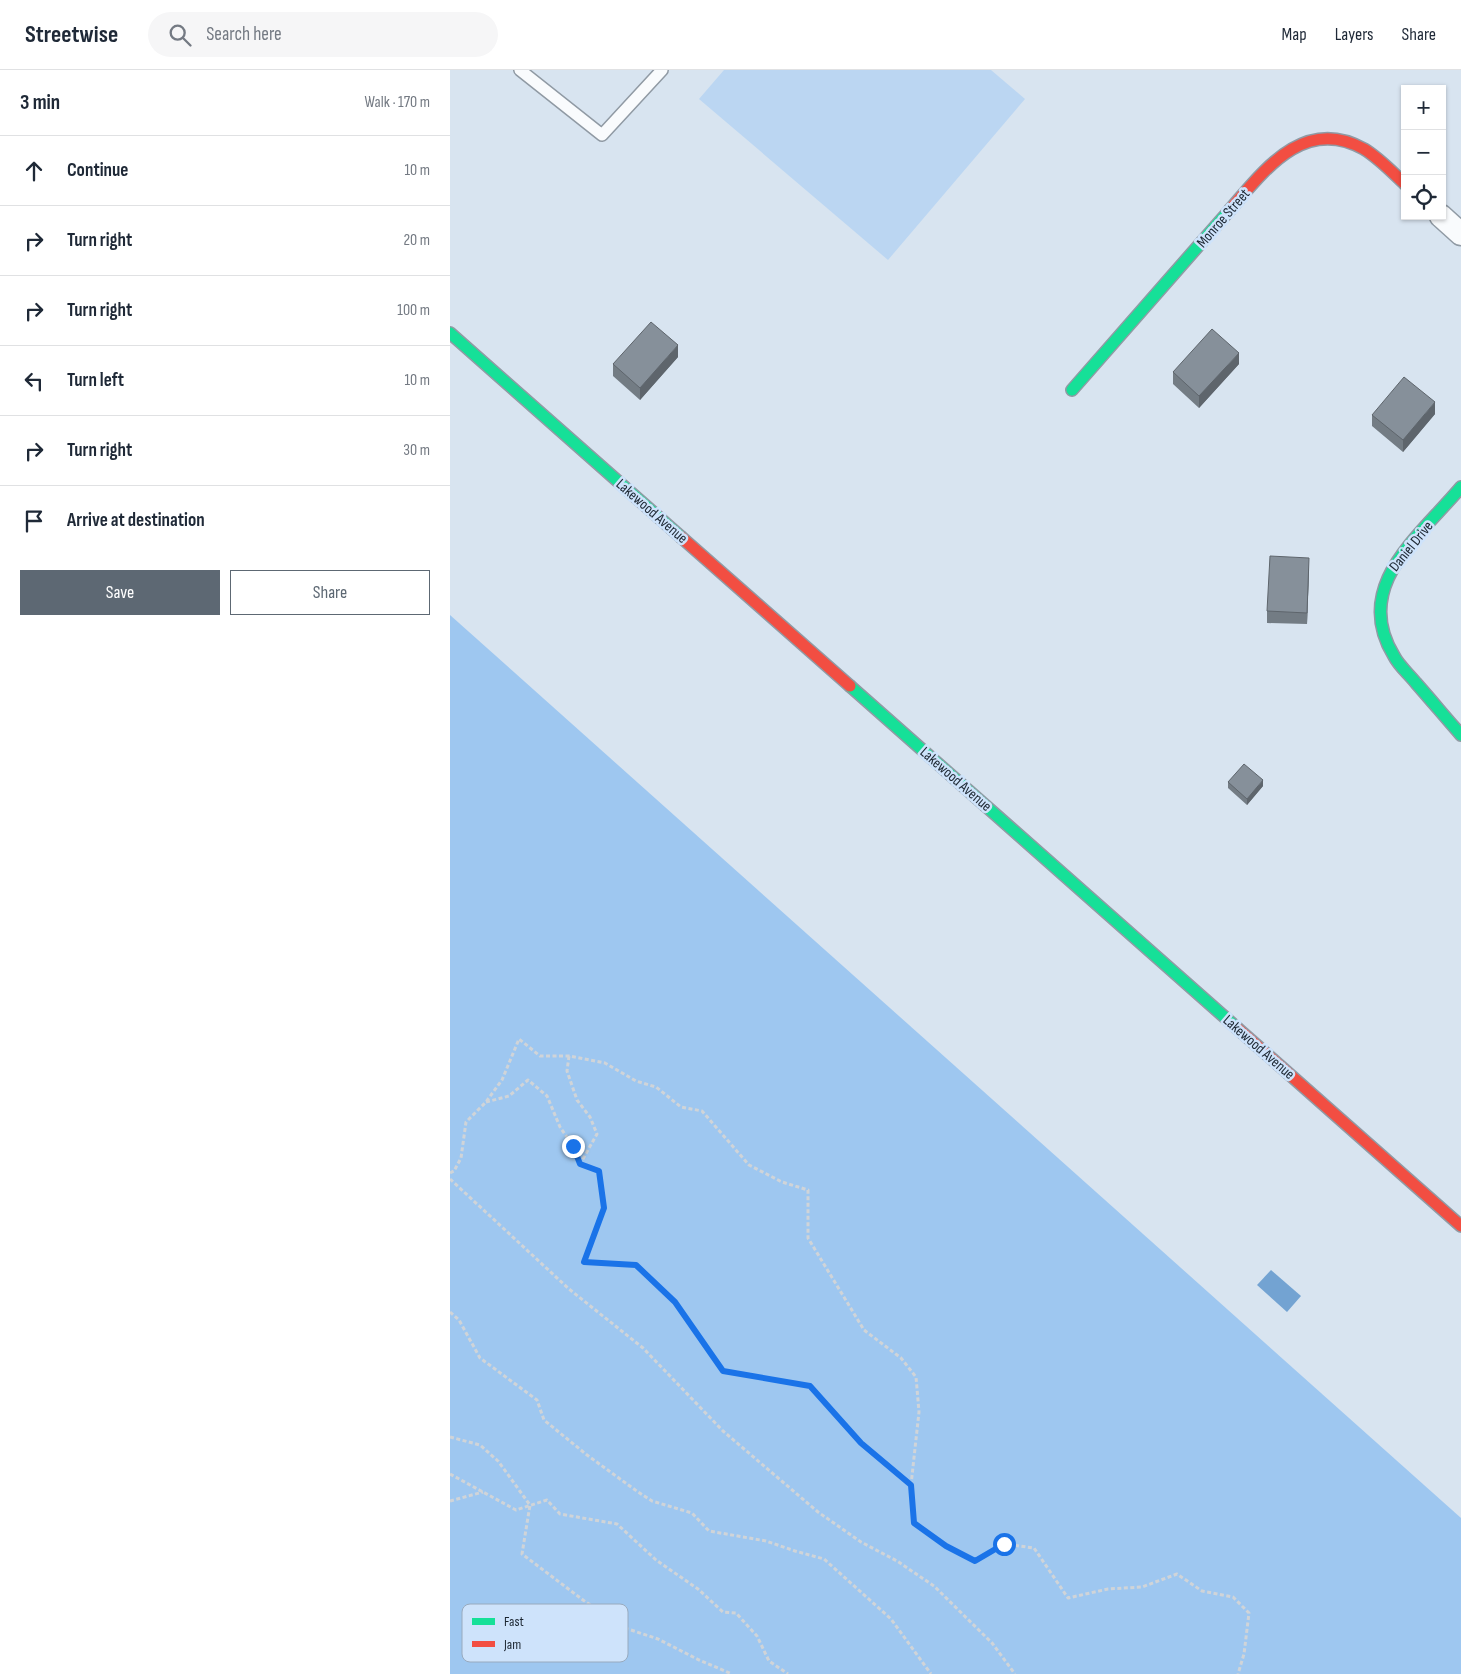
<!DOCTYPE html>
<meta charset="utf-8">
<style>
:root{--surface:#fff;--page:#f6f6f7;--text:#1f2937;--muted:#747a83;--line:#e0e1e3;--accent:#5d6873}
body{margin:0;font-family:"Sofia Sans Condensed",sans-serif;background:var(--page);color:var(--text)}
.controls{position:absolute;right:15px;top:15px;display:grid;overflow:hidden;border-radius:0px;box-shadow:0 1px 4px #0004}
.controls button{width:45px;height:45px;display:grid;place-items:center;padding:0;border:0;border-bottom:1px solid var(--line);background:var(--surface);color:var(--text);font:25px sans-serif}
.stop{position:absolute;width:15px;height:15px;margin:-11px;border:4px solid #1a73e8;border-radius:50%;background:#fff}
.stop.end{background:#1a73e8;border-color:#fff;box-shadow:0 1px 5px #0008}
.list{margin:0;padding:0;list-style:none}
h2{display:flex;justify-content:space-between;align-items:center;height:65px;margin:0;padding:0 20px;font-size:21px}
h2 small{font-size:16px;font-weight:400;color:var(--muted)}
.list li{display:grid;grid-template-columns:32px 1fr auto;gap:15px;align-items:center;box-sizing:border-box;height:70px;padding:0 20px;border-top:1px solid var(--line)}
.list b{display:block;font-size:19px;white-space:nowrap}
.list em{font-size:16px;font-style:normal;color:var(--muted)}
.actions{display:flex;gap:10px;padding:15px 20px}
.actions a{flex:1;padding:11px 0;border:1px solid var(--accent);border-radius:0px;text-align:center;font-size:18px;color:var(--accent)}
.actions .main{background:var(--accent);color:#fff}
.icon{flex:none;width:28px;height:28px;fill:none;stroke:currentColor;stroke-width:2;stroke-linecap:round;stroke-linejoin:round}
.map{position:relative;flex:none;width:1011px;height:1604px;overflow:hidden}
header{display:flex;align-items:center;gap:30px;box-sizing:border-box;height:70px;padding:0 25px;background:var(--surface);border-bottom:1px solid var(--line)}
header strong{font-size:24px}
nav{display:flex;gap:28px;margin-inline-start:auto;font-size:18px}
.search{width:350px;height:45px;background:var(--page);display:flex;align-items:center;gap:12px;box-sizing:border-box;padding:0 18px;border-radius:28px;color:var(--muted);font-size:19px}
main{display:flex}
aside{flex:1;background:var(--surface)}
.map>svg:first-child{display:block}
</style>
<header>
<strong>Streetwise</strong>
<div class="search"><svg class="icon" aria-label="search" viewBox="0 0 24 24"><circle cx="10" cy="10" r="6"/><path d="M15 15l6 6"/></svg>Search here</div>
<nav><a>Map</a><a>Layers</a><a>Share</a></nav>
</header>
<main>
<aside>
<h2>3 min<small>Walk · 170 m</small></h2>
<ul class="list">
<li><svg class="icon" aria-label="ahead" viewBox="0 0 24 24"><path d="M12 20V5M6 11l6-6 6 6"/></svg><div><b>Continue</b></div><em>10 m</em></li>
<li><svg class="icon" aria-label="right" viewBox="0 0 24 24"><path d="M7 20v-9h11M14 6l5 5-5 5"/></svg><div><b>Turn right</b></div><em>20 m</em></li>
<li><svg class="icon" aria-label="right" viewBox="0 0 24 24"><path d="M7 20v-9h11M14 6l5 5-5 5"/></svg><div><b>Turn right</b></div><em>100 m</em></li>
<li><svg class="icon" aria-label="left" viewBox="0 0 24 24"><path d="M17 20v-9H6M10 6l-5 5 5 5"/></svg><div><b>Turn left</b></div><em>10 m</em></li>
<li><svg class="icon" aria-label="right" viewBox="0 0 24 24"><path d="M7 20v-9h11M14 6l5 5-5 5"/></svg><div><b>Turn right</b></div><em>30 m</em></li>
<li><svg class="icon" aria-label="arrive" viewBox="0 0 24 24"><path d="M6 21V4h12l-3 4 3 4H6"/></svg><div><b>Arrive at destination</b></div></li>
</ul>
<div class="actions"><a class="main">Save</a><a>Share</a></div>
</aside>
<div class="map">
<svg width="1011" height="1604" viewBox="0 0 1011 1604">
<rect width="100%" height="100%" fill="#d8e4f0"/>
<path fill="#bbd6f2" d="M274 0H541L575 29 438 190 249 29Z"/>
<path fill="#9ec7f0" d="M0 545 1011 1448V1604H0Z"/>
<path fill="#73a3d2" d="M821 1200 851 1226 837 1242 807 1215Z"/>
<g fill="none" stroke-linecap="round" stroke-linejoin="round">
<defs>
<path id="lane" d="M70 0 152 65 212 0"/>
<path id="street" d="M991 146 1011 164"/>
<path id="fast" d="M0 263 231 467
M622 320 778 142
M1011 417C970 466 901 516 944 586 949 596 959 604 966 613 981 630 996 648 1011 665
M400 616 787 958"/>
<path id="jam" d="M778 142C813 102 853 45 914 79 929 88 942 102 955 114
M231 467 400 616
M787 958 1011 1156"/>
</defs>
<use href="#lane" stroke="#909aa4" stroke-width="14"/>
<use href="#street" stroke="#909aa4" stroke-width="25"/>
<use href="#fast" stroke="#909aa4" stroke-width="14"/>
<use href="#jam" stroke="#909aa4" stroke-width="14"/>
<path stroke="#d0d4d8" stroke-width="3" stroke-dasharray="4 2.5" stroke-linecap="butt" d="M119 986 117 1001 127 1030 140 1047 147 1064 130 1094
M36 1032 59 1026 78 1010 97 1026 110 1057 123 1076 130 1094 149 1101 154 1138 134 1191 186 1195 225 1232 273 1301 360 1316 411 1373 461 1415 464 1453 495 1476 525 1491 555 1474 584 1478 618 1528 658 1519 692 1517 727 1504 752 1521 783 1527 799 1543 794 1584 788 1604
M0 1103 4 1101 11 1088 16 1052 36 1032 52 1010 69 969 90 986H119L155 993 186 1011 206 1017 231 1037 252 1041 299 1095 332 1112 358 1120V1168L414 1260 451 1288 466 1307 469 1342 461 1415
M0 1109 119 1219 193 1278 273 1361 368 1442 411 1472 447 1491 484 1516 542 1573 565 1604
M0 1242 9 1250 30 1288 87 1330 94 1350 137 1385 188 1422 202 1431 242 1443 259 1461 316 1471 345 1481 374 1489 441 1549 481 1604
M0 1367 30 1375 48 1391 80 1435 72 1484 133 1530 172 1557 208 1569 249 1590 282 1604
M0 1404 66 1440 97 1430 110 1444 167 1454 206 1490 248 1519 273 1542 286 1543 307 1566 319 1591 338 1604
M0 1431 33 1422"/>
<use href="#lane" stroke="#f9fbfd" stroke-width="11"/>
<use href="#street" stroke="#f9fbfd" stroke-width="22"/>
<use href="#fast" stroke="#16e098" stroke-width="11"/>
<use href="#jam" stroke="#f24e42" stroke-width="11"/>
</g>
<path fill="#737c84" d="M228 287 190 330 163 306V294Z
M789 294 749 338 723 314V302Z
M985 344 953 382 922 356V345Z
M859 499 857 554 817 553V541Z
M778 712 813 716 797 735 778 718Z"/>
<path fill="#5e656c" d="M228 275V287L190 330V318Z
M789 283V294L749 338V326Z
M985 332V344L953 382V370Z
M859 488V499L857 554V543Z
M813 710V716L797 735V729Z"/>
<path fill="#86909a" stroke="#5e656c" d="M201 252 228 275 190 318 163 294Z
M762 259 789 283 749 326 723 302Z
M954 307 985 332 953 370 922 345Z
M820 486 859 488 857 543 817 541Z
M794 694 813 710 797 729 778 712Z"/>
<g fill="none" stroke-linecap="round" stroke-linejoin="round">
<path stroke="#1a73e8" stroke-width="6" d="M123 1076 130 1094 149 1101 154 1138 134 1192 186 1195 225 1232 273 1301 360 1316 411 1373 461 1415 464 1453 496 1476 525 1491 554 1474"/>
</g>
<g text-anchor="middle" stroke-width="5" stroke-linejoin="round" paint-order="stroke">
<g font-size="15" fill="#1b2530" stroke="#cee3fb">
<text transform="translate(773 148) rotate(-49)" y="5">Monroe Street</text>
<text transform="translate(202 441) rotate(41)" y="5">Lakewood Avenue</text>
<text transform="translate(961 476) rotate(-51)" y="5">Daniel Drive</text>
<text transform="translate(506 709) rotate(41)" y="5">Lakewood Avenue</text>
<text transform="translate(809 977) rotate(41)" y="5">Lakewood Avenue</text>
</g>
</g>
<rect x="12" y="1534" width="166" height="58" rx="8" fill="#cee3fb" stroke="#98aabe" stroke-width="1"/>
<rect x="22" y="1548" width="23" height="7" fill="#16e098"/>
<rect x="22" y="1571" width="23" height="6" fill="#f24e42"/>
<g font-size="14" fill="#1b2530">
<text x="54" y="1556">Fast</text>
<text x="54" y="1579">Jam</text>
</g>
</svg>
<div class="controls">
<button>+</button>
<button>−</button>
<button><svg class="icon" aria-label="locate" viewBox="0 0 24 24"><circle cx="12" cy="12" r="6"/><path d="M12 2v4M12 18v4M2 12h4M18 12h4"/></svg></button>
</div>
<div class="stop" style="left:554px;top:1474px"></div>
<div class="stop end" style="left:123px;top:1076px"></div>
</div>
</main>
